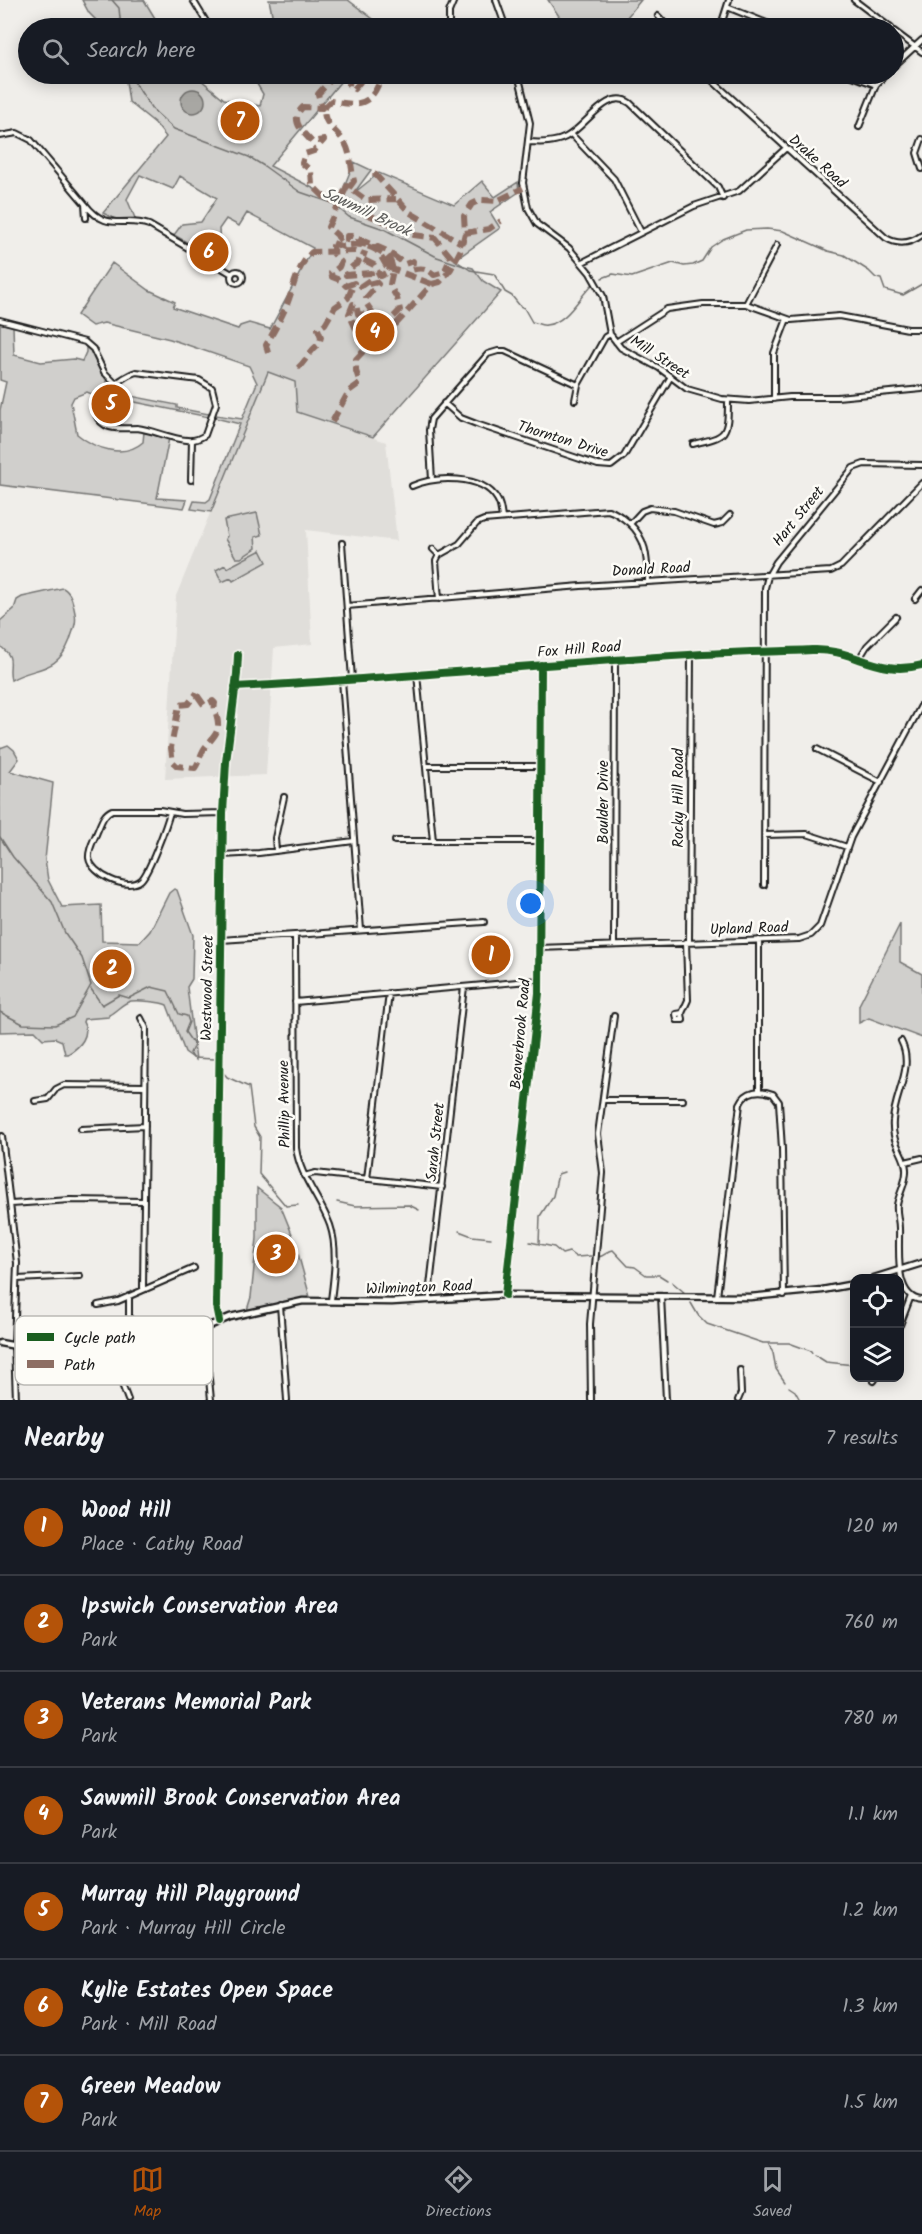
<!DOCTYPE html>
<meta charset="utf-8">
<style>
:root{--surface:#171b24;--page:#242831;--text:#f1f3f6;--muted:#9ea1a6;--line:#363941;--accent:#b45309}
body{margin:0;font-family:Kalam,sans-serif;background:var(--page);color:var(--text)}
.controls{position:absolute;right:18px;bottom:18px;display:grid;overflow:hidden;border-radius:12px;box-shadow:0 3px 15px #0003}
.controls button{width:54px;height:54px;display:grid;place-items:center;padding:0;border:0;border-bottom:2px solid var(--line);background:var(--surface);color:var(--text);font:30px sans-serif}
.you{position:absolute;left:531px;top:904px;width:21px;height:21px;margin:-15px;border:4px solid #fff;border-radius:50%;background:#1a73e8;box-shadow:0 0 0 9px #1a73e833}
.badge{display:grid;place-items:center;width:39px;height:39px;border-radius:50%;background:var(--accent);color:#fff;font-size:20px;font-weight:700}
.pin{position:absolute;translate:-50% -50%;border:3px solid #fff;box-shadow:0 2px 6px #0006}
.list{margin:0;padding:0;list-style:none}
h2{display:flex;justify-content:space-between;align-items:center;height:78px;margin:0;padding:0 24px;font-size:26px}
h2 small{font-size:20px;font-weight:400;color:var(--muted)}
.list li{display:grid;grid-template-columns:39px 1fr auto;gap:18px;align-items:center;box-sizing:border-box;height:96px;padding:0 24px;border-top:2px solid var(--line)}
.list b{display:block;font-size:22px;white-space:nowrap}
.list p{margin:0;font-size:20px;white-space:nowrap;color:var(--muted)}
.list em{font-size:20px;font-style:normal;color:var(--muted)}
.icon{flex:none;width:33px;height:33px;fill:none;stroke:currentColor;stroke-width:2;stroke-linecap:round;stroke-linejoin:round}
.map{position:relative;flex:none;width:922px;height:1400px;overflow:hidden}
.search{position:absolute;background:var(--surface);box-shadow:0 3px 15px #0003;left:18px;right:18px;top:18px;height:66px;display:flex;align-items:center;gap:15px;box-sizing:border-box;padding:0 21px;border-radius:33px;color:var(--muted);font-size:22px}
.sheet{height:750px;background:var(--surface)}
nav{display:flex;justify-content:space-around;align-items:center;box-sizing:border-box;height:84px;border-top:2px solid var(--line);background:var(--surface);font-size:16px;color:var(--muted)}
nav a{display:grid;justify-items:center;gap:3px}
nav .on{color:var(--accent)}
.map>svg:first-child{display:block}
</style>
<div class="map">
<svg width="922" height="1400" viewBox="0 0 922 1400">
<rect width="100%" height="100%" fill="#f0eeea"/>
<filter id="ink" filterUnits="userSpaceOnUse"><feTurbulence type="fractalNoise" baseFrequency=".0167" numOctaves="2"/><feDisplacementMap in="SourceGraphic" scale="12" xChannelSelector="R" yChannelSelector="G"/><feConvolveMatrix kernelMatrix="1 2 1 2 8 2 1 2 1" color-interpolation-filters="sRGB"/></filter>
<g filter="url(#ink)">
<path fill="#e0deda" d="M268 372 296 382 297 412 386 442 397 541 306 530 312 644 274 648 266 775 165 779 176 596Z"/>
<path fill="#d0cfcc" stroke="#767674" stroke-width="1.5" d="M82 0H144L161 28H104L89 13Z
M269 0H348L385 28H275Z
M548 0H641L618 28H567Z
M125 74H194L224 99 260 106 263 94 251 74H347L270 166 330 197 339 199 354 162 371 170 354 193 379 173 454 205 482 181 495 197 518 182 519 192 490 212 500 228 455 260 464 266 473 268 483 281 501 292 373 437 297 412 295 382 268 372 211 512 191 509 194 501 206 502 210 499 240 424 215 418 216 415 242 419 257 383 249 366 170 339 104 323 92 326 77 315 112 263 149 290 175 302 173 307 238 329 240 326 249 323 270 329 313 248 247 213 239 226 226 219 219 229 220 247 211 256 174 235 182 224 201 222 217 198 180 176 173 189 140 175 127 199 135 218 115 219 103 213 166 137 155 123 129 102Z
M0 323 13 326 14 355 41 362 74 359 82 361 86 352V346L91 350 109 386 99 397 87 392 74 397 71 403 77 434C95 449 124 459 143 442L144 432 169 438 157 498 187 500 184 508 0 485V410L6 382 0 380Z
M120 386V394L177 405V408L209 414 208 417 120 399 118 423H107L101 417C99 403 111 395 120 386Z
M257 513 262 535 255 537 256 548 241 558H236L225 539 227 536 224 520Z
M261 550 267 562 233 581 231 578 222 582 216 570 225 565 227 568Z
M63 588C72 593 73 604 75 613 77 625 73 629 70 640 57 674 35 666 11 680 7 664 17 659 0 646V621L14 609 17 600 22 597Z
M8 745 14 750 19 759 10 771 53 783 45 860 48 880 62 907 101 905 102 941 140 942 150 931 169 893 174 889 177 890 193 935 192 979 187 987 196 1060 185 1052 167 1005C161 1002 138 1000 131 1001 122 1003 117 1011 109 1015V1017L84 1019 83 1022C91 1035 80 1047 68 1054H65L62 1041 55 1038 43 1039 35 1031 0 1032V748Z
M900 924V962L922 974V1038L869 1018 859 1023V1005Z
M257 1188 281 1207 294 1239 310 1297 247 1310 251 1297 257 1238Z"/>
<path fill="#a8a7a3" stroke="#706f6d" stroke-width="1.5" d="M181 101a12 12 0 1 1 24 0a12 12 0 1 1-24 0Z"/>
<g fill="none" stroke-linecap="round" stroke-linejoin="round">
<path stroke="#706f6d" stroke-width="1.5" d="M112 0 119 8 121 28
M129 74 152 109 174 129 249 157 264 166 300 192 332 203 349 217 384 229 437 257 464 266 470 270 494 274 505 292 512 296 520 306 524 308 532 322C537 323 542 326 546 325 567 323 578 298 593 284
M602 278 613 274 632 277 673 263 684 266 693 265 702 261 711 247 723 239 746 230 767 229 783 231 828 251 844 255 869 271 876 278 881 279 885 290 903 295 922 284
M0 837 13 857 52 902 65 933 82 958 91 985 73 1017 55 1025 23 1024 0 1012
M91 989 102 1005 119 995 129 998 151 987 168 991 179 1014 187 1016 189 1022 185 1032 194 1045 190 1053 193 1058 215 1059
M223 1072 227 1077 249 1087 254 1127 260 1137 259 1174 286 1206 298 1205
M337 1202 355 1206 409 1205 419 1210
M459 1231 472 1236 491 1238
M530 1242 554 1247 562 1254 569 1252 576 1257 591 1256
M539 1244 540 1216 553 1196 558 1174 564 1172
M598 1257C605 1256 607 1251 613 1250L628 1266 635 1267 646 1275H659L667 1280
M672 1282 685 1293
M691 1303 698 1315 707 1324 763 1343H789L811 1351 812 1353
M768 1343 773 1353 776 1369 785 1382
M815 1355 826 1362 854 1365
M789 1387 795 1391 800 1400"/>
<defs>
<path id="minor" d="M193 0 210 28
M496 0 506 28
M854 0 891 28
M727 7 779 28
M658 16 669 28
M449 28V12L454 0
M720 28 729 0
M894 31 922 52
M894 66 922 40
M518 74 530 123 523 183 528 208 537 224 569 248 590 273 603 296 610 334 621 348 659 368 687 389 722 399 749 401 790 397H837L922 389
M705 74 886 238C898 245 910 244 922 235
M847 74 876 85
M859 127 876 85 886 74
M571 134 614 179 641 232
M0 136 17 133 31 140 85 204 86 218
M922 139 917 153 922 169
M529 142C542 143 554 143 566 137 586 127 607 87 630 103L718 187 723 198
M85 204C107 233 123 216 149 225L232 274
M583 262 694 206 739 191 786 148
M231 277a6 6 0 1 1 12 0a6 6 0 1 1-12 0Z
M746 304 777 245
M0 320 85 342 93 349 104 372 116 384
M616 342 667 309 703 304H746L791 320 839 316 908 329H922
M136 372 199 380 212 388 216 404 205 435C199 439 194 441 187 440 170 439 154 430 137 428 127 428 113 430 105 425 78 409 120 377 136 372Z
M774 399V353L787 319
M575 400 578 385 605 337 610 334
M444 403 461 418 479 425 598 465 611 466 624 456 670 378
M693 444C727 436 728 436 728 400
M191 480 192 440
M432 480 429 430 431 419 488 354 498 351H505L578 385
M412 486C435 476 482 474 497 499 501 505 501 512 502 518
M630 524 642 511 650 508 674 511 714 525 722 523 730 515
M342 543 352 679
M433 549 439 555 436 561 439 599
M439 555 459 544 477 523 484 520 608 510C616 512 622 517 629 523 647 539 647 558 648 581
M915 599 922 590
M347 606 581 586 831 571 841 566 922 483
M859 659 867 646 896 617
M417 674 433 841
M342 680 361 930
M235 687C387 679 538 664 689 655 730 652 771 652 812 650 854 648 877 677 922 665
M817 749 881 782
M426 766H541
M170 812C167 824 149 873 141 880 127 892 91 874 89 858 88 849 94 840 97 832 101 823 103 814 112 810H160L182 814 223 813
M765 835 807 834 847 847
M395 841H541
M276 851 275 838 284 797
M222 855 259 853 354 841
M764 885 765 588 768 576 776 562 853 468 864 464 922 465
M295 935 296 1148C300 1177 320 1198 330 1225 338 1248 334 1277 331 1300
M221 940 484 922
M759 940V1091
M689 942 691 655
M614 945 615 660
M538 948 799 939 811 935 820 926 851 837 922 704
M295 1002 539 980
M682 1013 683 1020H677L676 1014 682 1013 688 1000 686 942
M141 1018 146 1028 143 1288
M901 1041C915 1068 894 1094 893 1121 891 1144 905 1153 906 1169 907 1182 899 1193 897 1205 896 1213 899 1220 899 1228 900 1247 893 1298 922 1300
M603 1100H683
M35 1101 48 1099 56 1089 64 1085 145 1086
M81 1129 145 1126
M2 1136 17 1263 14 1345 16 1400
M905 1162 922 1158
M304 1176 315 1173 442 1187
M367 1179 389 993
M11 1204 70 1200 144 1201
M17 1279 80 1276
M505 1295 539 993 541 665
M129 1296V1362
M661 1296 666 1400
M717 1297 740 1104C746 1090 760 1089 773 1094L779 1102 782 1149 784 1295
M430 1300V1286L464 987
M98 1305 118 1301 194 1268
M280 1305 287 1400
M219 1321 216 1306 223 813 226 762 237 674 238 655
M900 1325 911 1296
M195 1332 208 1368 211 1400
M115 1366 128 1400
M874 1381 876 1378
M591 1400 590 1324 603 1173 598 1134 614 1016
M738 1400 741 1393 740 1370"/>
<path id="major" d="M874 1278 922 1263
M0 1343 27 1348 67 1365 100 1368 148 1357 195 1332 230 1317 303 1301 392 1302 505 1295 750 1297 822 1290 854 1284"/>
</defs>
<use href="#minor" stroke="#1c1c1c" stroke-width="8"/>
<use href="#major" stroke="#1c1c1c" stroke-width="9"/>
<use href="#minor" stroke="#fdfcf7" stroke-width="4"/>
<use href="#major" stroke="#fdfcf7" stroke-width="4.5"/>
<path stroke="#8d6e63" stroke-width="6" stroke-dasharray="12 6" stroke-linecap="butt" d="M354 28 353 26C360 21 366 23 372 28
M313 74 331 81
M336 74 318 94 322 108 303 107C289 120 302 131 312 142L324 140 314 151 305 154 302 163 311 171 312 185 324 197 391 224 414 235 435 238 451 257 445 270
M353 74 350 79 349 85 354 89 360 82V74H370
M374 173 409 212 463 244
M349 188 354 181C351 169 351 150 343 140 334 128 323 124 324 108L331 101C354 105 369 108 379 83L372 74
M465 233 489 229 501 221
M333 243 343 247C352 243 367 244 376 250 380 254 384 262 387 267L386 273 380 276 374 265 360 258 358 263C352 266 349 269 346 275L371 273V279L361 286 376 282 378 284 366 298V303L372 312 368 315 358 314 356 304H353L349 314 357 331H364L371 324C386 320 388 324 400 310L397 298 390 286C390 279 394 273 392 266 389 249 361 243 347 240V236H352L387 251 405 264 413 261 412 270C421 267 428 268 434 275L445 272
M387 267 432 284
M268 353 266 345C273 333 280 320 286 307 294 288 296 267 312 252L355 251 367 255
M298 368C307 360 309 351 319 344L321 337 318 329 325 324 335 307 348 298 354 283 346 286 340 280 332 277 331 273 339 267 341 262 333 253V243L339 238 337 235 328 227 347 186 366 200 396 199
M332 422 349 391 360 383 356 371V359L373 341 389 332 432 284 440 282 451 269 461 249 465 233 464 216 472 204 481 200 497 201 523 188
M197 695 204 705 213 701 215 703C213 711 219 717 218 726 217 736 211 739 206 746 201 751 200 761 195 768L177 766 173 762 171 748 179 705 188 704 197 693"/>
<defs>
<path id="cycleway" d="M235 687C387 679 538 664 689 655 730 652 771 652 812 650 854 648 877 677 922 665
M505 1295 539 993 541 665
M219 1321 216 1306 223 813 226 762 237 674 238 655"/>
</defs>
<use href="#cycleway" stroke="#fdfcf7" stroke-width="11"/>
<use href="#cycleway" stroke="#1b5e20" stroke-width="8"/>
</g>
</g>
<g text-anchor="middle" stroke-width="5" stroke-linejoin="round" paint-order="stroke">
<g font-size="15" fill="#1c1c1c" stroke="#fdfcf7">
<text transform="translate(818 161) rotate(42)" y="5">Drake Road</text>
<text transform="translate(660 357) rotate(33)" y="5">Mill Street</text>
<text transform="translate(563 439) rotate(17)" y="5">Thornton Drive</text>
<text transform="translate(798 516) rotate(-51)" y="5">Hart Street</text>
<text transform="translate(651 569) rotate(-3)" y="5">Donald Road</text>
<text transform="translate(579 649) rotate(-4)" y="5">Fox Hill Road</text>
<text transform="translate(678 798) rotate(-90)" y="5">Rocky Hill Road</text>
<text transform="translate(603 802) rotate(-90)" y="5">Boulder Drive</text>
<text transform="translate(749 928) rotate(-2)" y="5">Upland Road</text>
<text transform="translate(207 988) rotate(-89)" y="5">Westwood Street</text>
<text transform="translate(520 1034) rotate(-85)" y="5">Beaverbrook Road</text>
<text transform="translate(284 1104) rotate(-91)" y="5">Phillip Avenue</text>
<text transform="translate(435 1142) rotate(-84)" y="5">Sarah Street</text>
<text transform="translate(419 1287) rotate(-2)" y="5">Wilmington Road</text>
</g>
<g font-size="16" font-style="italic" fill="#5b5b59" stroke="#fdfcf7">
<text transform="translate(367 211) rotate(25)" y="6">Sawmill Brook</text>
</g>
</g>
<rect x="15" y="1316" width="198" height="69" rx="9" fill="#fdfcf7" stroke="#bab9b5" stroke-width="1.5"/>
<rect x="27" y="1333" width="27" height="8" fill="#1b5e20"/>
<rect x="27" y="1360" width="27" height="8" fill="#8d6e63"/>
<g font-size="16" fill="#1c1c1c">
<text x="64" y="1343">Cycle path</text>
<text x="64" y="1370">Path</text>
</g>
</svg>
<div class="controls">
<button><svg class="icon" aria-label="locate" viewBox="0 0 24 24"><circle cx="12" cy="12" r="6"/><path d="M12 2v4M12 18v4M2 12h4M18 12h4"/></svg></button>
<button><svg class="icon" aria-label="layers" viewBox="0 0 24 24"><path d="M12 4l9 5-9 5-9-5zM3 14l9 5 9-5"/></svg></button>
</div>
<div class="you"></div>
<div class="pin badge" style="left:491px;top:955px">1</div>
<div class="pin badge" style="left:112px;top:969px">2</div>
<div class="pin badge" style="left:276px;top:1254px">3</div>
<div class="pin badge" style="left:375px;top:332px">4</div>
<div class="pin badge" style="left:111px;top:404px">5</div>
<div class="pin badge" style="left:209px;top:252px">6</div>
<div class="pin badge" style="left:240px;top:121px">7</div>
<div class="search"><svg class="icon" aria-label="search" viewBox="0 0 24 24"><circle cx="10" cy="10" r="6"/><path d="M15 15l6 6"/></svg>Search here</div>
</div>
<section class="sheet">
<h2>Nearby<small>7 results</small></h2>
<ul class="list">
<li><span class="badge">1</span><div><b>Wood Hill</b><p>Place · Cathy Road</p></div><em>120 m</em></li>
<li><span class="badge">2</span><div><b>Ipswich Conservation Area</b><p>Park</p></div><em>760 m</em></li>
<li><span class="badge">3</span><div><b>Veterans Memorial Park</b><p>Park</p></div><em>780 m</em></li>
<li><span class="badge">4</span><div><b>Sawmill Brook Conservation Area</b><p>Park</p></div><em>1.1 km</em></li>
<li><span class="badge">5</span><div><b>Murray Hill Playground</b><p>Park · Murray Hill Circle</p></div><em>1.2 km</em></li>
<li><span class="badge">6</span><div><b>Kylie Estates Open Space</b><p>Park · Mill Road</p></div><em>1.3 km</em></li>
<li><span class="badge">7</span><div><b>Green Meadow</b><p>Park</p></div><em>1.5 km</em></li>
</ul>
</section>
<nav>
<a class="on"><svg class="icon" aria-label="map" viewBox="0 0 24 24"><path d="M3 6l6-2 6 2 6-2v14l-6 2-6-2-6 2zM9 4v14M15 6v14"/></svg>Map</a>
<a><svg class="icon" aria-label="directions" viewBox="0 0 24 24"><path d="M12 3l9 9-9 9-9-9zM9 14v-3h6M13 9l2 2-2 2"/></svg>Directions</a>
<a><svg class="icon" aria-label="saved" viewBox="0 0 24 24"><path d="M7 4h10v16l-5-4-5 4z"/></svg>Saved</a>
</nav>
